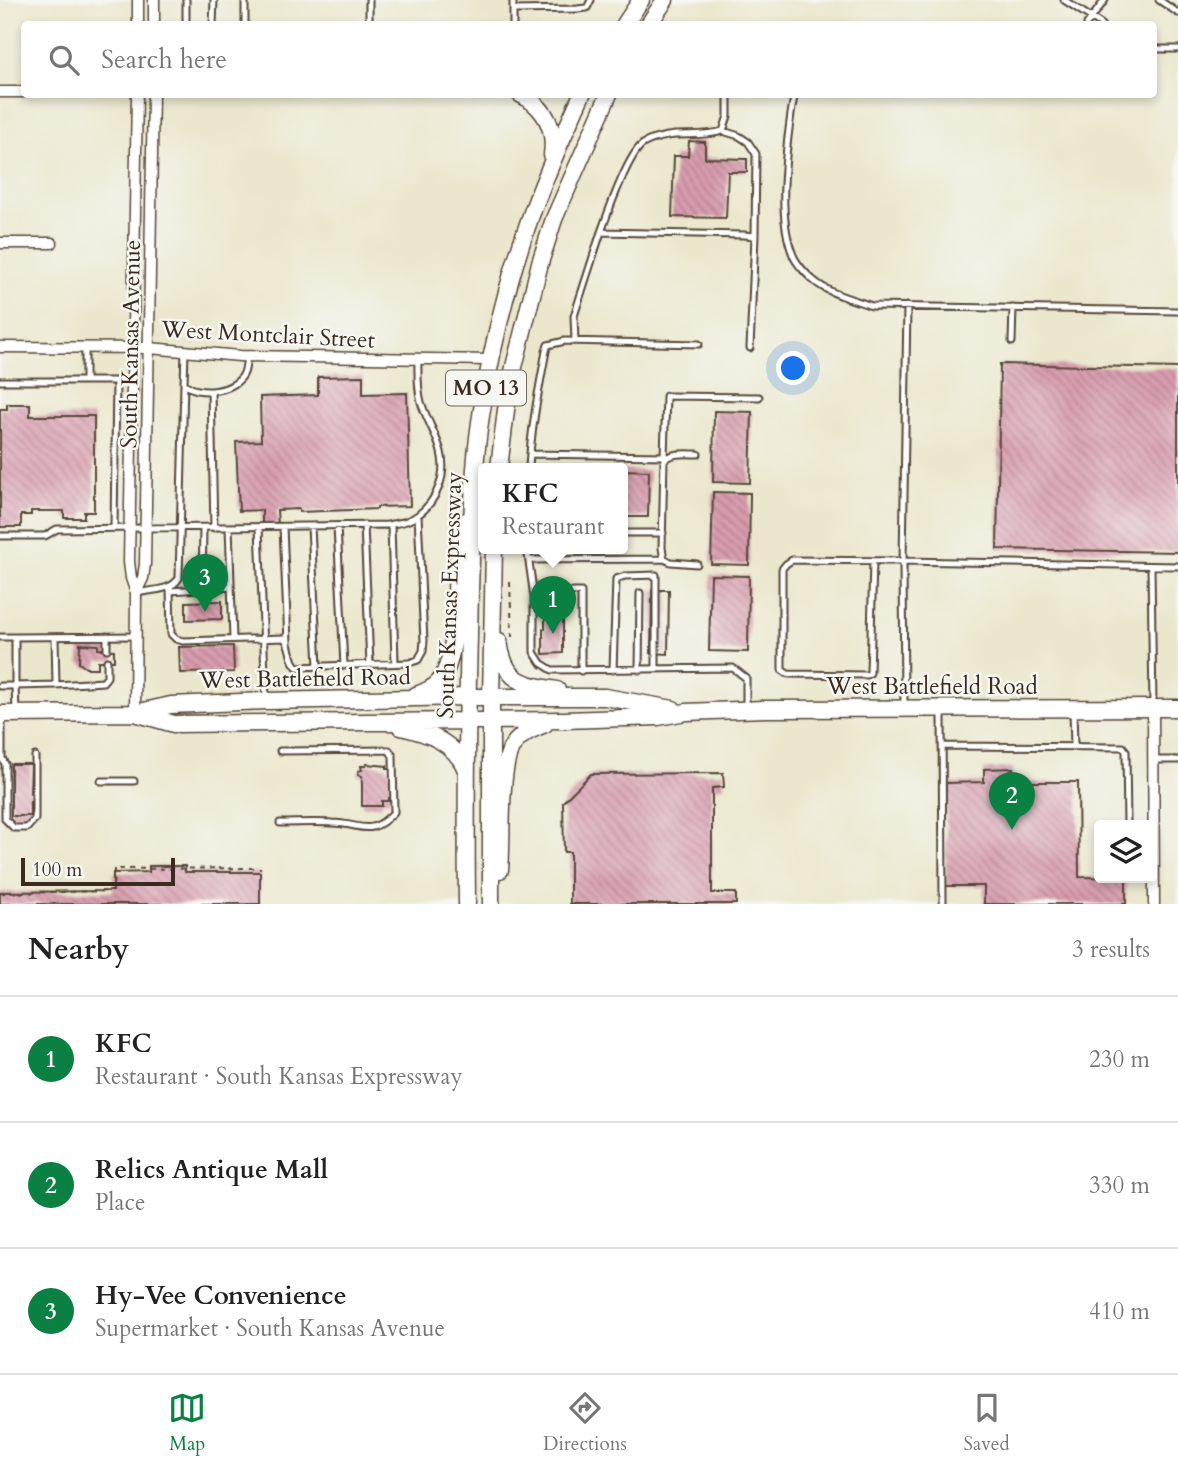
<!DOCTYPE html>
<meta charset="utf-8">
<style>
:root{--surface:#fff;--page:#f2f2f2;--text:#222;--muted:#767676;--line:#e0e0e0;--accent:#0b8043}
body{margin:0;font-family:Cardo,serif;background:var(--page);color:var(--text)}
.controls{position:absolute;right:21px;bottom:21px;display:grid;overflow:hidden;border-radius:7px;box-shadow:0 4px 10px #0003}
.controls button{width:63px;height:63px;display:grid;place-items:center;padding:0;border:0;border-bottom:2px solid var(--line);background:var(--surface);color:var(--text);font:35px sans-serif}
.scale{position:absolute;left:21px;bottom:18px;width:154px;box-sizing:border-box;padding-left:7px;border:4px solid #3b2a1e;border-top:0;font-size:19px;line-height:24px;white-space:nowrap;color:#3b2a1e;-webkit-text-stroke:5px #f6f6f2;paint-order:stroke}
.you{position:absolute;left:794px;top:369px;width:24px;height:24px;margin:-18px;border:5px solid #fff;border-radius:50%;background:#1a73e8;box-shadow:0 0 0 10px #1a73e833}
.badge{display:grid;place-items:center;width:46px;height:46px;border-radius:50%;background:var(--accent);color:#fff;font-size:23px;font-weight:700}
.pin{position:absolute;translate:-50% -58px;filter:drop-shadow(0 2px 4px #0008)}
.pin::after{content:'';position:absolute;top:37px;width:24px;height:21px;background:inherit;clip-path:polygon(0 0,100% 0,50% 100%)}
.popup{position:absolute;left:478px;top:463px;width:150px;height:91px;box-sizing:border-box;display:grid;place-content:center;border-radius:7px;background:var(--surface);filter:drop-shadow(0 2px 5px #0005);font-size:23px;white-space:nowrap;color:var(--muted)}
.popup b{font-size:26px;color:var(--text)}
.popup::after{content:'';position:absolute;left:50%;top:100%;margin-left:-14px;border:14px solid transparent;border-top-color:var(--surface)}
.list{margin:0;padding:0;list-style:none}
h2{display:flex;justify-content:space-between;align-items:center;height:91px;margin:0;padding:0 28px;font-size:30px}
h2 small{font-size:23px;font-weight:400;color:var(--muted)}
.list li{display:grid;grid-template-columns:46px 1fr auto;gap:21px;align-items:center;box-sizing:border-box;height:126px;padding:0 28px;border-top:2px solid var(--line)}
.list b{display:block;font-size:26px;white-space:nowrap}
.list p{margin:0;font-size:23px;white-space:nowrap;color:var(--muted)}
.list em{font-size:23px;font-style:normal;color:var(--muted)}
.icon{flex:none;width:38px;height:38px;fill:none;stroke:currentColor;stroke-width:2;stroke-linecap:round;stroke-linejoin:round}
.map{position:relative;flex:none;width:1178px;height:904px;overflow:hidden}
.search{position:absolute;background:var(--surface);box-shadow:0 4px 10px #0003;left:21px;right:21px;top:21px;height:77px;display:flex;align-items:center;gap:18px;box-sizing:border-box;padding:0 24px;border-radius:7px;color:var(--muted);font-size:26px}
.sheet{height:469px;background:var(--surface)}
nav{display:flex;justify-content:space-around;align-items:center;box-sizing:border-box;height:98px;border-top:2px solid var(--line);background:var(--surface);font-size:19px;color:var(--muted)}
nav a{display:grid;justify-items:center;gap:4px}
nav .on{color:var(--accent)}
.map>svg:first-child{display:block}
</style>
<div class="map">
<svg width="1178" height="904" viewBox="0 0 1178 904">
<defs>
<pattern id="building-back-hatch" width="6" height="6" patternUnits="userSpaceOnUse" patternTransform="scale(1.75)"><rect width="6" height="6" fill="#d89cae"/><path d="M-1 5l2 2M0 0l6 6M5-1l2 2" fill="none" stroke="#b07f8d"/></pattern>
</defs>
<rect width="100%" height="100%" fill="#f6f6f2"/>
<filter id="ink" filterUnits="userSpaceOnUse"><feTurbulence type="fractalNoise" baseFrequency=".0143" numOctaves="2"/><feDisplacementMap in="SourceGraphic" scale="14" xChannelSelector="R" yChannelSelector="G"/><feConvolveMatrix kernelMatrix="1 2 1 2 8 2 1 2 1" color-interpolation-filters="sRGB"/></filter>
<filter id="wash" filterUnits="userSpaceOnUse"><feTurbulence type="fractalNoise" baseFrequency=".00686" numOctaves="4" result="noise"/><feDisplacementMap in="SourceGraphic" scale="28" xChannelSelector="R" yChannelSelector="G"/><feGaussianBlur stdDeviation="1.57" result="paint"/><feColorMatrix in="noise" values="0 0 0 0 0 0 0 0 0 0 0 0 0 0 0 0 0 1.4 0 .05"/><feComposite in="paint" operator="in"/></filter>
<g filter="url(#wash)">
<rect width="100%" height="100%" fill="#ebe7cd"/>
<g id="blocks">
<path fill="url(#building-back-hatch)" d="M689 141 705 142V158L747 159V172H728L726 218 672 217 674 156H688Z
M1000 364 1178 368V552L997 549Z
M363 376V394L407 393 410 506 377 507V509L299 512V509L277 510 278 525 262 526V510L239 511 236 442 261 441 260 397 318 395V377Z
M7 404H30V416H94V512H84V518H64V511H31V515H21V527H0V409H7Z
M714 411 752 412 750 483 713 482Z
M623 470 649 471 648 517H623Z
M713 492 750 493 749 565 711 564Z
M711 575 749 576 748 652 709 651Z
M652 590H669L668 654 651 653Z
M222 601V619L186 620V602Z
M550 607H554V616H563V653L543 654V629H545V615L546 612H550Z
M80 644 98 645V649L114 650V661H98V668H86L79 663Z
M233 646 234 672 180 673 179 647Z
M11 764H31L30 793H34V802H30V816H11Z
M366 764 387 766V769H390V775H392V798H389V801H382V806H362V776L358 775V771L362 770 361 766H366Z
M1013 768V782H1078L1079 877 1126 878V904H984V886H946V783L984 782V769Z
M723 773 724 787 712 788V893H736V904H570V852H564L563 802 591 774Z
M149 866H185V872H260V904H0V892L113 891V873L149 872Z"/>
</g>
</g>
<g filter="url(#ink)">
<use href="#blocks" fill-opacity="0" stroke="#554638" stroke-width="2"/>
<g fill="none" stroke-linecap="round" stroke-linejoin="round">
<defs>
<path id="service" d="M1064 0 1101 24
M1159 0 1178 13
M513 10 577 9 587 8 591 0
M186 24V0
M213 24 214 0
M245 24V0
M369 24V0
M513 24V0
M1087 24 1105 0
M1154 49H1178
M795 94C791 108 790 123 788 137 784 173 779 220 793 255 796 263 806 274 813 280 829 294 852 299 872 306L1178 311
M723 131 739 136 748 142 756 154 755 236
M601 232C608 213 628 154 643 144 651 139 666 136 675 135 691 134 707 136 723 131L728 116V94
M575 341 574 316 601 232 744 235 755 236 750 348
M1012 342 1013 308
M85 348V381
M185 350 184 383C197 397 236 392 244 373 246 368 246 361 247 356
M0 381H116L114 528
M211 391 214 528
M530 454 665 456
M664 456 666 396 759 397
M529 468C531 428 539 389 546 351L548 345 565 341 699 344
M391 524 395 663
M364 525 370 665
M311 526 318 667
M337 526 344 666
M229 527 233 639
M259 527 266 699
M283 527 288 642
M623 533H663
M0 536H45L57 529 387 525C398 523 409 522 418 515 437 501 447 475 441 452 437 435 426 419 421 402 417 387 418 373 418 359
M527 548 534 597V652L541 663 552 670 733 668 746 678V708
M529 560 664 559
M873 561 870 673 867 675 788 674 782 670V569L786 564 792 560 903 561 907 306
M697 564 671 562 664 559 662 548 664 460C672 452 687 454 698 454
M1151 566 1153 707
M170 587 171 634 176 639 183 641 284 638C292 645 288 659 297 667L409 663 418 660 423 651 424 641 418 515
M202 589 203 528
M170 591 231 587
M533 592H581V671
M136 593C150 590 172 591 179 578L184 383
M107 636V649
M0 637H15
M55 637 56 685 15 686V637L136 636
M613 670 616 579 625 576 656 575V669
M639 670 640 593
M56 685 103 682 107 677V661
M0 686H15L16 711
M904 706 903 561 1178 566
M1073 710 1074 746
M942 712 943 904
M2 717V758L5 764V819L14 828H27L35 819V756
M942 746 1123 747 1126 751 1127 825
M280 751 389 750 393 756 394 812C369 839 361 823 332 823 315 822 297 823 280 823
M1153 760H1178
M101 781H134"/>
<path id="minor" d="M138 24V0
M154 24V0
M0 92H24
M0 243H52
M0 347 149 348 240 356 491 360
M136 593 143 578 145 564 153 94
M1153 708 1154 904
M135 713 136 593 131 578 129 562 137 94"/>
<path id="primary" d="M625 24 641 0
M649 24 665 0
M520 94C545 107 556 127 552 155
M499 468 506 410 514 367 540 263 554 219 609 94
M499 641C504 681 521 684 557 690
M416 695C425 692 433 689 439 682 459 657 455 595 457 564 459 550 462 535 466 521
M135 713 174 724 564 720 658 717 686 712 764 709 1178 708
M0 714 135 713 171 705 266 701 467 697H605L673 709
M401 727C428 733 455 742 466 770
M500 870C503 840 498 767 513 745 522 733 533 729 545 724
M467 904C466 800 467 696 470 591 472 535 472 478 480 422 490 355 506 286 529 221 544 178 563 136 582 94
M491 904V698L494 548"/>
</defs>
<use href="#service" stroke="#554638" stroke-width="9"/>
<use href="#minor" stroke="#554638" stroke-width="13"/>
<use href="#primary" stroke="#554638" stroke-width="19"/>
<path stroke="#554638" stroke-width="2" stroke-dasharray="5 5" stroke-linecap="butt" d="M510 582 512 637
M0 893 113 891 114 869 261 868"/>
<use href="#service" stroke="#fff" stroke-width="5"/>
<use href="#minor" stroke="#fff" stroke-width="10"/>
<use href="#primary" stroke="#fff" stroke-width="16"/>
</g>
</g>
<g text-anchor="middle" stroke-width="5" stroke-linejoin="round" paint-order="stroke">
<rect fill="#f6f6f2" stroke="#73675e" stroke-width="2" x="446" y="370.5" width="80" height="35" rx="5"/>
<g font-size="21" font-weight="bold" fill="#3b2a1e">
<text x="486" y="395">MO 13</text>
</g>
<g font-size="23" fill="#3b2a1e" stroke="#f6f6f2">
<text transform="translate(268 334) rotate(3)" y="8">West Montclair Street</text>
<text transform="translate(130 344) rotate(-89)" y="8">South Kansas Avenue</text>
<text transform="translate(449 595) rotate(-88)" y="8">South Kansas Expressway</text>
<text transform="translate(305 678) rotate(-1)" y="8">West Battlefield Road</text>
<text x="932" y="694">West Battlefield Road</text>
</g>
</g>
</svg>
<div class="controls">
<button><svg class="icon" aria-label="layers" viewBox="0 0 24 24"><path d="M12 4l9 5-9 5-9-5zM3 14l9 5 9-5"/></svg></button>
</div>
<div class="scale">100 m</div>
<div class="you"></div>
<div class="pin badge" style="left:553px;top:634px">1</div>
<div class="popup"><b>KFC</b>Restaurant</div>
<div class="pin badge" style="left:1012px;top:830px">2</div>
<div class="pin badge" style="left:205px;top:612px">3</div>
<div class="search"><svg class="icon" aria-label="search" viewBox="0 0 24 24"><circle cx="10" cy="10" r="6"/><path d="M15 15l6 6"/></svg>Search here</div>
</div>
<section class="sheet">
<h2>Nearby<small>3 results</small></h2>
<ul class="list">
<li><span class="badge">1</span><div><b>KFC</b><p>Restaurant · South Kansas Expressway</p></div><em>230 m</em></li>
<li><span class="badge">2</span><div><b>Relics Antique Mall</b><p>Place</p></div><em>330 m</em></li>
<li><span class="badge">3</span><div><b>Hy-Vee Convenience</b><p>Supermarket · South Kansas Avenue</p></div><em>410 m</em></li>
</ul>
</section>
<nav>
<a class="on"><svg class="icon" aria-label="map" viewBox="0 0 24 24"><path d="M3 6l6-2 6 2 6-2v14l-6 2-6-2-6 2zM9 4v14M15 6v14"/></svg>Map</a>
<a><svg class="icon" aria-label="directions" viewBox="0 0 24 24"><path d="M12 3l9 9-9 9-9-9zM9 14v-3h6M13 9l2 2-2 2"/></svg>Directions</a>
<a><svg class="icon" aria-label="saved" viewBox="0 0 24 24"><path d="M7 4h10v16l-5-4-5 4z"/></svg>Saved</a>
</nav>
